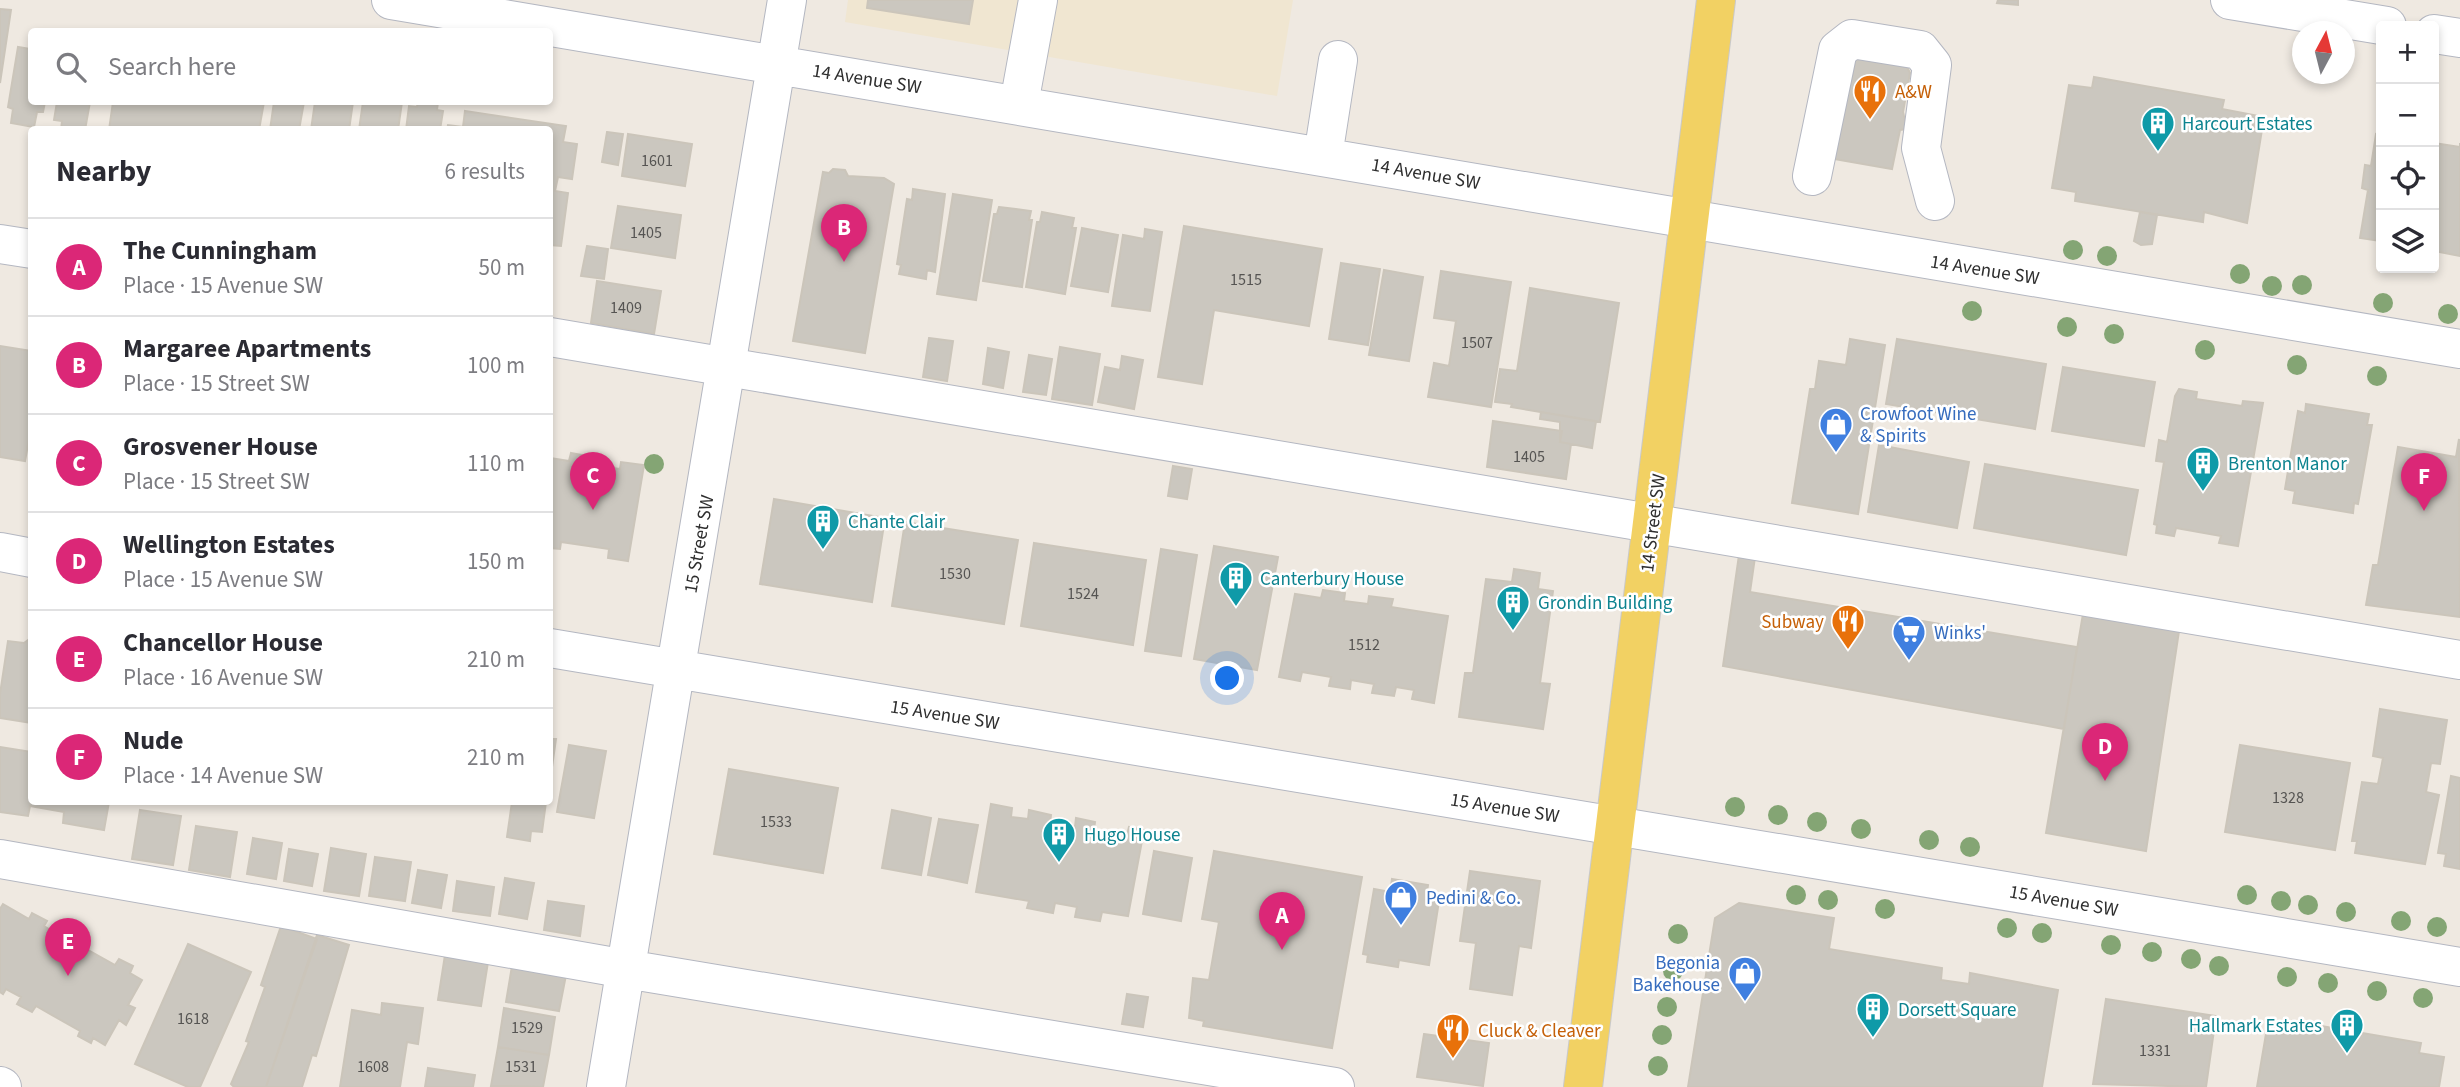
<!DOCTYPE html>
<meta charset="utf-8">
<style>
:root{--surface:#fff;--page:#f2f2f3;--text:#2b2b33;--muted:#7c7c81;--line:#e1e1e2;--accent:#db2777}
body{margin:0;font-family:"Source Sans 3",sans-serif;background:var(--page);color:var(--text)}
.controls{position:absolute;right:21px;top:21px;display:grid;overflow:hidden;border-radius:7px;box-shadow:0 4px 10px #0003}
.controls button{width:63px;height:63px;display:grid;place-items:center;padding:0;border:0;border-bottom:2px solid var(--line);background:var(--surface);color:var(--text);font:35px sans-serif}
.compass{position:absolute;left:2292px;top:21px;width:63px;height:63px;border-radius:50%;background:var(--surface);box-shadow:0 4px 10px #0003;rotate:7deg}
.you{position:absolute;left:1228px;top:679px;width:24px;height:24px;margin:-18px;border:5px solid #fff;border-radius:50%;background:#1a73e8;box-shadow:0 0 0 10px #1a73e833}
.badge{display:grid;place-items:center;width:46px;height:46px;border-radius:50%;background:var(--accent);color:#fff;font-size:23px;font-weight:700}
.pin{position:absolute;translate:-50% -58px;filter:drop-shadow(0 2px 4px #0008)}
.pin::after{content:'';position:absolute;top:37px;width:24px;height:21px;background:inherit;clip-path:polygon(0 0,100% 0,50% 100%)}
.list{margin:0;padding:0;list-style:none}
h2{display:flex;justify-content:space-between;align-items:center;height:91px;margin:0;padding:0 28px;font-size:30px}
h2 small{font-size:23px;font-weight:400;color:var(--muted)}
.list li{display:grid;grid-template-columns:46px 1fr auto;gap:21px;align-items:center;box-sizing:border-box;height:98px;padding:0 28px;border-top:2px solid var(--line)}
.list b{display:block;font-size:26px;white-space:nowrap}
.list p{margin:0;font-size:23px;white-space:nowrap;color:var(--muted)}
.list em{font-size:23px;font-style:normal;color:var(--muted)}
.icon{flex:none;width:38px;height:38px;fill:none;stroke:currentColor;stroke-width:2;stroke-linecap:round;stroke-linejoin:round}
.map{position:relative;flex:none;width:2460px;height:1087px;overflow:hidden}
.search{position:absolute;background:var(--surface);box-shadow:0 4px 10px #0003;left:28px;top:28px;width:525px;height:77px;display:flex;align-items:center;gap:18px;box-sizing:border-box;padding:0 24px;border-radius:7px;color:var(--muted);font-size:26px}
.panel{position:absolute;background:var(--surface);box-shadow:0 4px 10px #0003;left:28px;top:126px;width:525px;height:679px;border-radius:7px}
.map>svg:first-child{display:block}
</style>
<div class="map">
<svg width="2460" height="1087" viewBox="0 0 2460 1087">
<rect width="100%" height="100%" fill="#efe9e1"/>
<path fill="#f0e6d1" d="M848 0H1293L1277 96 845 22Z"/>
<path fill="#cbc7bf" stroke="#cbc5ba" stroke-width="2" d="M868 0H973L969 24 867 8Z
M1998 0H2018V5L1997 3Z
M0 9 11 10 0 83Z
M31 42 32 102H45L43 112H37L34 127 11 123 13 109 8 107 18 47 30 49Z
M1856 58 1907 67 1910 73 1903 112 1907 129 1900 130 1892 169 1834 159Z
M2094 77 2224 100 2222 109 2264 117 2247 223 2204 212 2203 222 2075 201 2076 192 2052 188 2069 85 2092 88Z
M57 102H90L85 130H61L62 121 54 120Z
M113 102H264L259 130H109Z
M274 102H304L299 130H270Z
M315 102H353L349 130H311Z
M363 102H402L398 130H359Z
M418 102H438L437 110 443 111 440 130H406L409 106 417 107Z
M465 111 566 126 563 142 577 144 572 179 558 177 555 191 568 193 561 246 550 245V130H447L448 125 463 127Z
M607 132 623 134 618 165 602 162Z
M628 134 692 144 685 186 622 176Z
M2376 134 2381 135V241L2360 238 2368 190 2362 188 2365 165 2371 166Z
M2434 143 2460 147V143V256L2434 251Z
M833 169 845 170 848 176 884 178 894 184 865 353 793 341 823 172 829 173Z
M913 189 945 194 935 272 927 270 926 279 899 274 901 265 897 264 907 199 912 200Z
M953 194 992 200 976 300 937 294Z
M618 206 681 215 675 258 611 248Z
M999 207 1031 211 1029 220H1032L1022 287 983 281 994 214H997Z
M1042 212 1074 218 1072 228H1076L1065 294 1026 287 1037 222H1040Z
M2140 212 2157 215 2152 244 2141 245 2134 241Z
M1184 226 1322 249 1309 326 1214 310 1202 384 1158 377Z
M1082 228 1118 235 1108 292 1071 286Z
M1145 229 1162 232 1150 311 1112 306 1123 235 1144 239Z
M587 246 608 249 604 279 581 276Z
M1341 263 1380 269 1368 345 1329 339Z
M1384 270 1423 277 1409 361 1369 355Z
M1441 271 1511 282 1491 407 1428 397 1434 363 1449 366 1456 321 1434 318Z
M597 281 661 291 654 334 591 323Z
M1530 288 1619 303 1600 422 1511 407 1512 404 1495 402 1500 369 1517 371Z
M929 338 953 341 947 381 923 377Z
M1850 339 1885 345 1858 514 1792 503 1810 389H1815L1819 361 1846 365Z
M1897 339 2046 364 2035 429 1886 404Z
M0 346 32 351V423L25 461 0 457Z
M1060 347 1100 354 1092 405 1052 399Z
M988 348 1009 352 1003 388 983 384Z
M1029 355 1052 359 1046 395 1023 392Z
M1122 356 1143 360 1134 409 1098 402 1105 367 1120 370Z
M2063 367 2155 382 2144 446 2052 431Z
M2179 389 2197 392 2196 399 2242 406 2243 401 2263 403 2238 546 2219 543 2221 536 2176 528 2174 536 2156 533 2157 525 2154 524 2164 462 2156 461 2159 440 2167 442 2175 396Z
M2306 404 2369 414 2367 425H2372L2358 504 2354 503 2353 513 2293 503 2295 491 2285 489 2298 411 2305 413Z
M1541 412 1596 421 1592 448 1560 442V422L1540 419Z
M1493 421 1562 431 1560 442 1571 444 1566 479 1487 467Z
M2459 439 2460 617 2366 605 2373 565H2378L2398 447 2456 457Z
M1879 445 1969 462 1957 528 1868 512Z
M571 453 593 457 591 465 620 469 621 462 644 465 628 561 608 558 609 549 561 542 560 549 550 548V458L569 461Z
M1985 464 2138 490 2126 555 1974 528Z
M1173 466 1192 469 1187 499 1168 496Z
M774 499 885 518 872 602 760 584Z
M905 522 1018 540 1004 624 892 606Z
M1034 543 1146 560 1133 645 1021 626Z
M1214 546 1278 557 1257 670 1194 659Z
M1161 549 1197 555 1181 656 1145 651Z
M1739 555 1755 557 1750 592 2077 647 2064 729 1723 666Z
M1514 569 1540 573 1538 589 1553 591 1540 683 1550 684 1543 729 1459 717 1465 673H1473L1486 579 1512 582Z
M1323 590 1345 593 1344 601 1368 604 1369 596 1393 599 1391 607 1448 616 1434 703 1412 699 1414 690 1396 687 1394 696 1372 693 1374 684 1351 680 1350 689 1329 686 1331 677 1302 672 1300 681 1279 677 1295 594 1321 598Z
M2083 614 2179 631 2146 851 2046 833Z
M32 637V723L0 718V694L8 641 24 643Z
M2380 709 2447 720 2440 764 2431 763 2426 792 2439 795 2425 864 2355 853 2357 841H2352L2362 782 2378 784 2383 758 2373 756Z
M550 739H556L550 781Z
M569 745 606 751 594 818 557 812Z
M2240 745 2350 763 2335 850 2225 832Z
M0 747 32 752V802H109L104 830 63 823 64 812 30 806 28 816 0 812Z
M729 769 838 788 823 873 714 854Z
M2451 776 2460 778V869L2444 866 2446 854 2438 853Z
M512 802H546L542 832 531 831 530 841 507 837Z
M991 804 1012 808 1011 817 1028 819 1029 810 1051 815 1050 823 1075 827 1076 818 1095 822 1094 830 1127 835 1129 827 1144 830 1128 916 1102 912 1100 921 1075 917 1077 907 1055 903 1053 913 1027 908 1029 901 976 892Z
M140 810 181 816 173 865 132 859Z
M892 810 931 818 921 875 882 868Z
M939 819 978 825 967 883 928 875Z
M196 826 237 832 230 877 189 870Z
M253 838 282 843 276 879 247 874Z
M331 848 366 854 359 896 324 891Z
M289 849 318 854 312 886 284 881Z
M1154 851 1192 858 1181 921 1143 914Z
M1214 851 1362 877 1332 1048 1203 1026 1204 1021 1189 1018 1193 978 1209 980 1219 922 1202 919Z
M375 857 411 862 405 901 369 896Z
M418 870 447 875 441 908 412 903Z
M1470 871 1540 881 1531 948 1519 946 1512 995 1470 989 1476 943 1460 941Z
M505 878 534 883 527 919 499 914Z
M1392 879 1428 885 1426 899 1439 901 1429 965 1399 960 1398 967 1367 962 1368 955 1363 954 1374 889 1390 892Z
M457 881 494 887 490 916 453 911Z
M548 901 584 906 580 936 544 930Z
M1739 903 1834 918 1829 949 1942 968 1941 980 1969 984 1970 973 2058 990 2042 1087H1688L1715 918Z
M3 904 29 919 32 913 47 921 44 926 57 934 60 927 75 936 72 941 115 965 119 959 133 966 130 973 142 980 128 1005 135 1008 126 1025 119 1020 105 1045 93 1038 91 1043 78 1036 80 1031 36 1006 32 1012 17 1004 21 997 6 989 3 994 0 992V909Z
M281 926 317 939 266 1087H234L231 1084 249 1042 246 1041 265 987 261 985Z
M317 935 349 945 316 1056 312 1055 302 1087H266Z
M188 944 251 972 200 1087H188L135 1064Z
M445 955 488 962 481 1006 438 1000Z
M512 966 566 975 559 1011 506 1002Z
M1127 994 1148 997 1143 1027 1122 1024Z
M2106 999 2216 1016 2206 1087 2093 1084Z
M382 1003 423 1008 418 1044 407 1042 400 1087H340L352 1010 381 1015Z
M504 1008 555 1017 549 1055 498 1047Z
M2292 1021 2421 1043 2419 1053 2444 1057 2439 1087H2257L2267 1028 2291 1032Z
M1424 1034 1489 1043 1483 1086 1417 1077Z
M498 1047 549 1055 543 1087 491 1086Z
M428 1068 475 1075 473 1087H425Z"/>
<g fill="none" stroke-linecap="round" stroke-linejoin="round">
<defs>
<path id="minor" d="M391 0 2460 349
M2230 0 2387 26
M2434 34 2460 38
M1019 104 1038 0
M1323 156 1338 60
M1812 176 1838 50 1852 39 1920 50 1932 65 1921 148 1935 201
M0 244 32 249
M550 337 2460 660
M0 552 32 558
M550 648 2460 967
M0 859 626 969 1335 1087
M0 1086 2 1087
M606 1087 787 0"/>
<path id="major" d="M1583 1087 1716 0"/>
</defs>
<use href="#minor" stroke="#b4b7c1" stroke-width="40"/>
<use href="#major" stroke="#c9c9c9" stroke-width="40"/>
<use href="#minor" stroke="#fff" stroke-width="38"/>
<use href="#major" stroke="#f2d163" stroke-width="38"/>
</g>
<g fill="#84a574">
<circle cx="2073" cy="250" r="10"/>
<circle cx="2107" cy="256" r="10"/>
<circle cx="2240" cy="274" r="10"/>
<circle cx="2302" cy="285" r="10"/>
<circle cx="2272" cy="286" r="10"/>
<circle cx="2383" cy="303" r="10"/>
<circle cx="1972" cy="311" r="10"/>
<circle cx="2448" cy="314" r="10"/>
<circle cx="2067" cy="327" r="10"/>
<circle cx="2114" cy="334" r="10"/>
<circle cx="2205" cy="350" r="10"/>
<circle cx="2297" cy="365" r="10"/>
<circle cx="2377" cy="376" r="10"/>
<circle cx="654" cy="464" r="10"/>
<circle cx="1735" cy="807" r="10"/>
<circle cx="1778" cy="815" r="10"/>
<circle cx="1817" cy="822" r="10"/>
<circle cx="1861" cy="829" r="10"/>
<circle cx="1929" cy="840" r="10"/>
<circle cx="1970" cy="847" r="10"/>
<circle cx="1796" cy="895" r="10"/>
<circle cx="2247" cy="895" r="10"/>
<circle cx="1828" cy="900" r="10"/>
<circle cx="2281" cy="901" r="10"/>
<circle cx="2308" cy="905" r="10"/>
<circle cx="1885" cy="909" r="10"/>
<circle cx="2346" cy="912" r="10"/>
<circle cx="2401" cy="921" r="10"/>
<circle cx="2437" cy="927" r="10"/>
<circle cx="2007" cy="928" r="10"/>
<circle cx="2042" cy="933" r="10"/>
<circle cx="1678" cy="934" r="10"/>
<circle cx="2111" cy="945" r="10"/>
<circle cx="2152" cy="952" r="10"/>
<circle cx="2191" cy="959" r="10"/>
<circle cx="2219" cy="966" r="10"/>
<circle cx="1673" cy="971" r="10"/>
<circle cx="2287" cy="977" r="10"/>
<circle cx="2328" cy="983" r="10"/>
<circle cx="2377" cy="991" r="10"/>
<circle cx="2423" cy="998" r="10"/>
<circle cx="1667" cy="1007" r="10"/>
<circle cx="1662" cy="1035" r="10"/>
<circle cx="1658" cy="1066" r="10"/>
</g>
<defs>
<symbol id="restaurant-pin" viewBox="-11 -11 22 30"><path d="M0 17L-7.5 6A9.5 9.5 0 1 1 7.5 6Z" fill="#e8710a" stroke="#fff"/><path d="M-5-6h1v4h1v-4h1v4h1v-4h1v5L-1.5 .5V6h-2V.5L-5-1ZM5-6V6H3V1.5H1.5Q1.5-4 5-6Z" fill="#fff"/></symbol>
<symbol id="building-pin" viewBox="-11 -11 22 30"><path d="M0 17L-7.5 6A9.5 9.5 0 1 1 7.5 6Z" fill="#0f9aa8" stroke="#fff"/><path d="M-4-6H4V6H1V3H-1V6H-4ZM-2.5-4.3h1.7v1.8h-1.7ZM.8-4.3h1.7v1.8H.8ZM-2.5-1h1.7V.8h-1.7ZM.8-1h1.7V.8H.8Z" fill="#fff"/></symbol>
<symbol id="shop-pin" viewBox="-11 -11 22 30"><path d="M0 17L-7.5 6A9.5 9.5 0 1 1 7.5 6Z" fill="#3f7fe0" stroke="#fff"/><path d="M-5-2.5h2.3a2.7 3.5 0 0 1 5.4 0H5L5.5 6h-11ZM-1.5-2.5h3a1.5 2.3 0 0 0-3 0Z" fill="#fff"/></symbol>
<symbol id="supermarket-pin" viewBox="-11 -11 22 30"><path d="M0 17L-7.5 6A9.5 9.5 0 1 1 7.5 6Z" fill="#3f7fe0" stroke="#fff"/><path d="M-6-5.5h2.5l.6 2H6L4.5 2H-2.5L-4.4-4H-6ZM-1.5 3.2a1.3 1.3 0 1 0 .1 0ZM3 3.2a1.3 1.3 0 1 0 .1 0Z" fill="#fff"/></symbol>
</defs>
<g fill-rule="evenodd">
<use href="#restaurant-pin" x="1851" y="72" width="38" height="52"/>
<use href="#building-pin" x="2139" y="104" width="38" height="52"/>
<use href="#shop-pin" x="1817" y="405" width="38" height="52"/>
<use href="#building-pin" x="2184" y="444" width="38" height="52"/>
<use href="#building-pin" x="804" y="502" width="38" height="52"/>
<use href="#building-pin" x="1217" y="559" width="38" height="52"/>
<use href="#building-pin" x="1494" y="583" width="38" height="52"/>
<use href="#restaurant-pin" x="1829" y="602" width="38" height="52"/>
<use href="#supermarket-pin" x="1890" y="613" width="38" height="52"/>
<use href="#building-pin" x="1040" y="815" width="38" height="52"/>
<use href="#shop-pin" x="1382" y="878" width="38" height="52"/>
<use href="#shop-pin" x="1726" y="954" width="38" height="52"/>
<use href="#building-pin" x="1854" y="990" width="38" height="52"/>
<use href="#building-pin" x="2328" y="1006" width="38" height="52"/>
<use href="#restaurant-pin" x="1434" y="1011" width="38" height="52"/>
</g>
<g text-anchor="middle" stroke-width="5" stroke-linejoin="round" paint-order="stroke">
<g font-size="16" fill="#555452">
<text x="657" y="166">1601</text>
<text x="646" y="238">1405</text>
<text x="1246" y="285">1515</text>
<text x="626" y="313">1409</text>
<text x="1477" y="348">1507</text>
<text x="1529" y="462">1405</text>
<text x="955" y="579">1530</text>
<text x="1083" y="599">1524</text>
<text x="1364" y="650">1512</text>
<text x="2288" y="803">1328</text>
<text x="776" y="827">1533</text>
<text x="193" y="1024">1618</text>
<text x="527" y="1033">1529</text>
<text x="2155" y="1056">1331</text>
<text x="373" y="1072">1608</text>
<text x="521" y="1072">1531</text>
</g>
<g font-size="19" fill="#2e2e2e" stroke="#fff">
<text transform="translate(867 78) rotate(9)" y="7">14 Avenue SW</text>
<text transform="translate(1426 173) rotate(10)" y="7">14 Avenue SW</text>
<text transform="translate(1985 269) rotate(9)" y="7">14 Avenue SW</text>
<text transform="translate(1652 523) rotate(-83)" y="7">14 Street SW</text>
<text transform="translate(698 544) rotate(-80)" y="7">15 Street SW</text>
<text transform="translate(945 714) rotate(9)" y="7">15 Avenue SW</text>
<text transform="translate(1505 807) rotate(9)" y="7">15 Avenue SW</text>
<text transform="translate(2064 900) rotate(10)" y="7">15 Avenue SW</text>
</g>
<g font-size="19" fill="#c56008" stroke="#fff" text-anchor="start">
<text x="1895" y="98">A&amp;W</text>
<text x="1824" y="628" text-anchor="end">Subway</text>
<text x="1478" y="1037">Cluck &amp; Cleaver</text>
</g>
<g font-size="19" fill="#0d838f" stroke="#fff" text-anchor="start">
<text x="2182" y="130">Harcourt Estates</text>
<text x="2228" y="470">Brenton Manor</text>
<text x="848" y="528">Chante Clair</text>
<text x="1260" y="585">Canterbury House</text>
<text x="1538" y="609">Grondin Building</text>
<text x="1084" y="841">Hugo House</text>
<text x="1898" y="1016">Dorsett Square</text>
<text x="2322" y="1032" text-anchor="end">Hallmark Estates</text>
</g>
<g font-size="19" fill="#366cbe" stroke="#fff" text-anchor="start">
<text x="1860" y="420">Crowfoot Wine<tspan x="1860" dy="22">&amp; Spirits</tspan></text>
<text x="1934" y="639">Winks'</text>
<text x="1426" y="904">Pedini &amp; Co.</text>
<text x="1720" y="969" text-anchor="end">Begonia<tspan x="1720" dy="22">Bakehouse</tspan></text>
</g>
</g>
</svg>
<div class="controls">
<button>+</button>
<button>−</button>
<button><svg class="icon" aria-label="locate" viewBox="0 0 24 24"><circle cx="12" cy="12" r="6"/><path d="M12 2v4M12 18v4M2 12h4M18 12h4"/></svg></button>
<button><svg class="icon" aria-label="layers" viewBox="0 0 24 24"><path d="M12 4l9 5-9 5-9-5zM3 14l9 5 9-5"/></svg></button>
</div>
<svg class="compass" viewBox="-18 -18 36 36"><path d="M0-13l5 13h-10z" fill="#e53935"/><path d="M0 13l5-13h-10z" fill="#7c7c81"/></svg>
<div class="you"></div>
<div class="pin badge" style="left:1282px;top:950px">A</div>
<div class="pin badge" style="left:844px;top:262px">B</div>
<div class="pin badge" style="left:593px;top:510px">C</div>
<div class="pin badge" style="left:2105px;top:781px">D</div>
<div class="pin badge" style="left:68px;top:976px">E</div>
<div class="pin badge" style="left:2424px;top:511px">F</div>
<div class="search"><svg class="icon" aria-label="search" viewBox="0 0 24 24"><circle cx="10" cy="10" r="6"/><path d="M15 15l6 6"/></svg>Search here</div>
<section class="panel">
<h2>Nearby<small>6 results</small></h2>
<ul class="list">
<li><span class="badge">A</span><div><b>The Cunningham</b><p>Place · 15 Avenue SW</p></div><em>50 m</em></li>
<li><span class="badge">B</span><div><b>Margaree Apartments</b><p>Place · 15 Street SW</p></div><em>100 m</em></li>
<li><span class="badge">C</span><div><b>Grosvener House</b><p>Place · 15 Street SW</p></div><em>110 m</em></li>
<li><span class="badge">D</span><div><b>Wellington Estates</b><p>Place · 15 Avenue SW</p></div><em>150 m</em></li>
<li><span class="badge">E</span><div><b>Chancellor House</b><p>Place · 16 Avenue SW</p></div><em>210 m</em></li>
<li><span class="badge">F</span><div><b>Nude</b><p>Place · 14 Avenue SW</p></div><em>210 m</em></li>
</ul>
</section>
</div>
